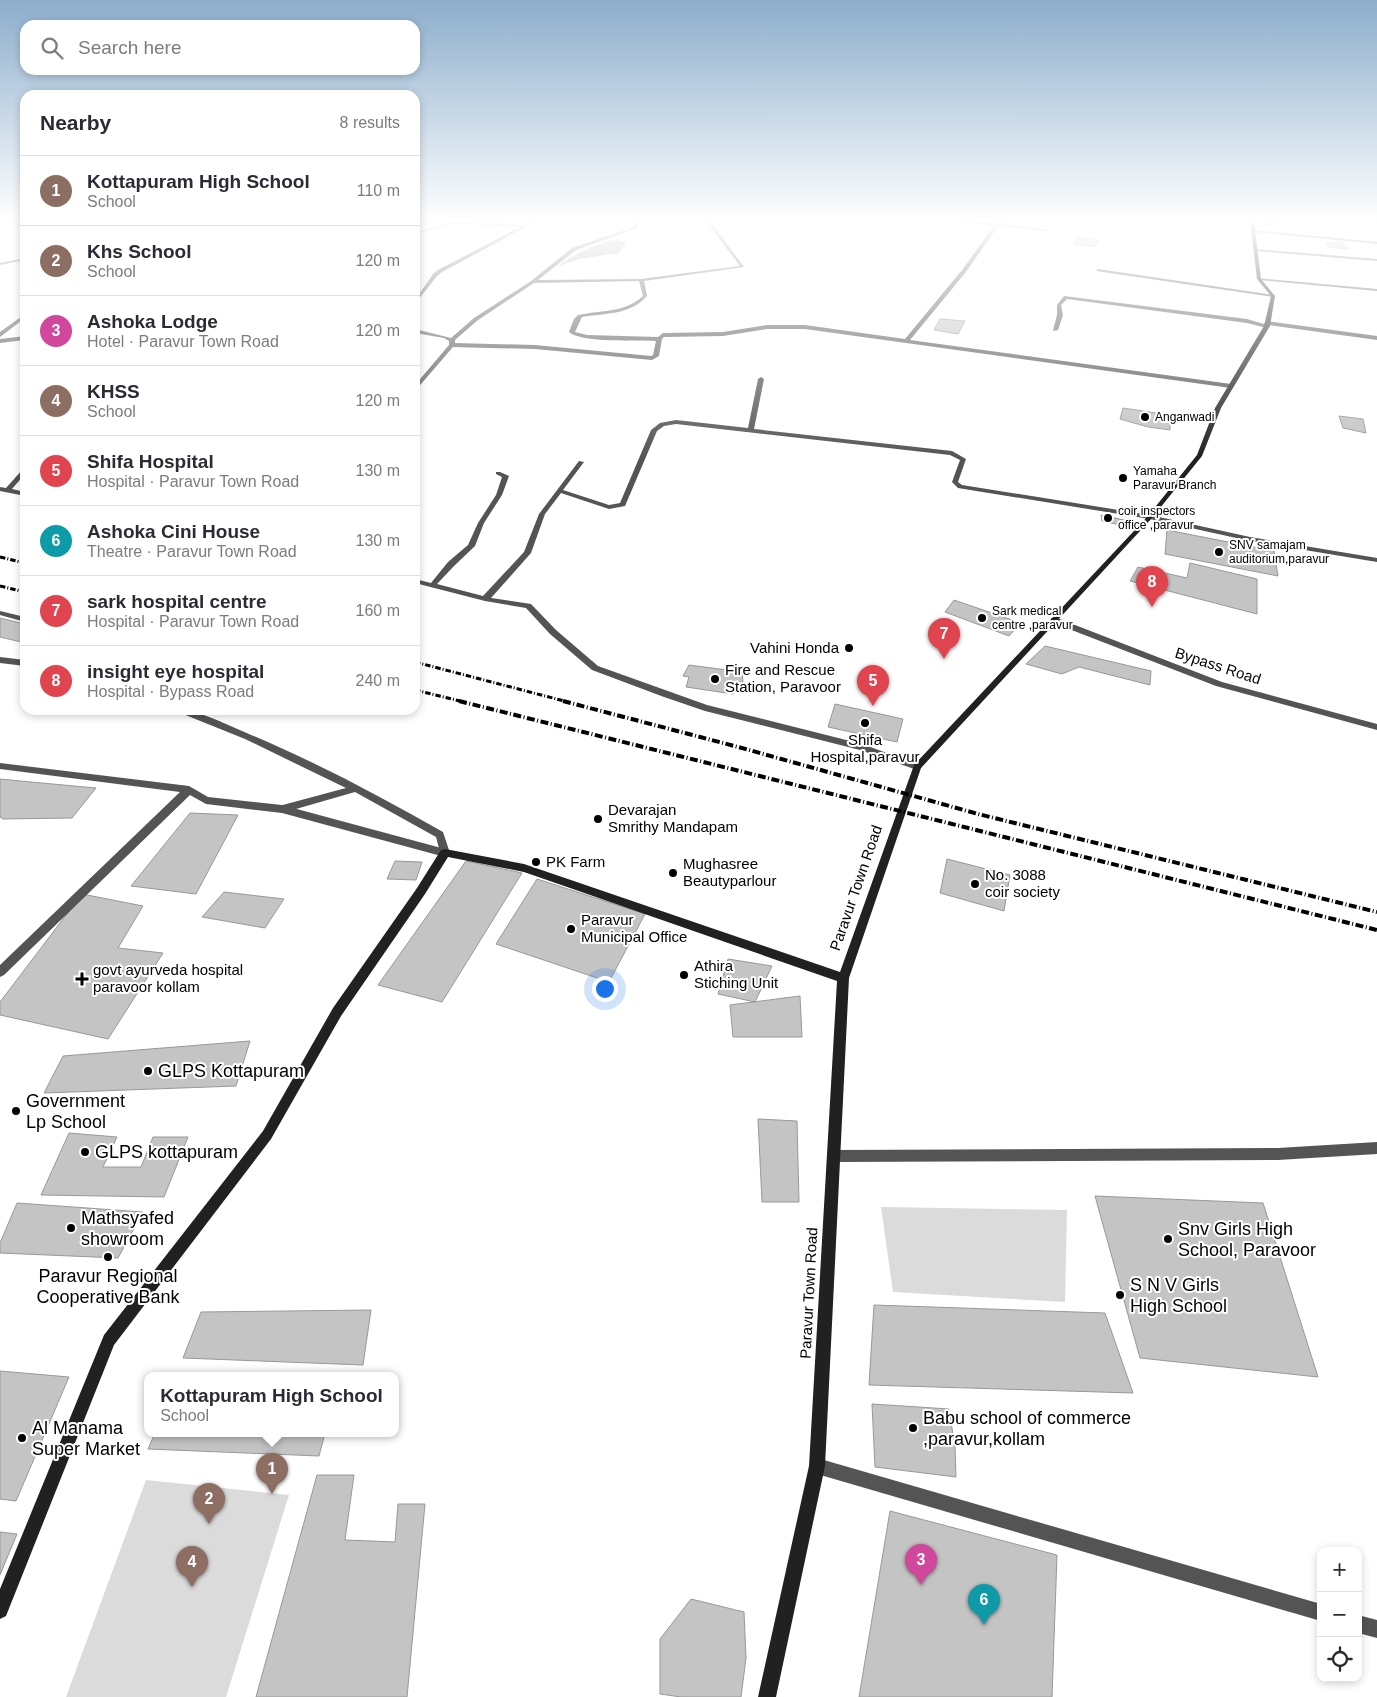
<!DOCTYPE html>
<meta charset="utf-8">
<style>
:root{--surface:#fff;--page:#f2f2f3;--text:#2b2b33;--muted:#7c7c81;--line:#e1e1e2;--accent:#d93025}
body{margin:0;font-family:Helvetica,sans-serif;background:var(--page);color:var(--text)}
.controls{position:absolute;right:15px;bottom:15px;display:grid;overflow:hidden;border-radius:10px;box-shadow:0 2px 8px #0003}
.controls button{width:45px;height:45px;display:grid;place-items:center;padding:0;border:0;border-bottom:1px solid var(--line);background:var(--surface);color:var(--text);font:25px sans-serif}
.you{position:absolute;left:604px;top:988px;width:18px;height:18px;margin:-12px;border:4px solid #fff;border-radius:50%;background:#1a73e8;box-shadow:0 0 0 8px #1a73e833}
.badge{display:grid;place-items:center;width:32px;height:32px;border-radius:50%;background:var(--accent);color:#fff;font-size:16px;font-weight:700}
.pin{position:absolute;translate:-50% -41px;filter:drop-shadow(0 1px 2px #0008)}
.pin::after{content:'';position:absolute;top:26px;width:18px;height:15px;background:inherit;clip-path:polygon(0 0,100% 0,50% 100%)}
.popup{position:absolute;left:144px;top:1372px;width:255px;height:65px;box-sizing:border-box;display:grid;place-content:center;border-radius:10px;background:var(--surface);filter:drop-shadow(0 1px 4px #0005);font-size:16px;white-space:nowrap;color:var(--muted)}
.popup b{font-size:19px;color:var(--text)}
.popup::after{content:'';position:absolute;left:50%;top:100%;margin-left:-10px;border:10px solid transparent;border-top-color:var(--surface)}
.list{margin:0;padding:0;list-style:none}
h2{display:flex;justify-content:space-between;align-items:center;height:65px;margin:0;padding:0 20px;font-size:21px}
h2 small{font-size:16px;font-weight:400;color:var(--muted)}
.list li{display:grid;grid-template-columns:32px 1fr auto;gap:15px;align-items:center;box-sizing:border-box;height:70px;padding:0 20px;border-top:1px solid var(--line)}
.list b{display:block;font-size:19px;white-space:nowrap}
.list p{margin:0;font-size:16px;white-space:nowrap;color:var(--muted)}
.list em{font-size:16px;font-style:normal;color:var(--muted)}
.icon{flex:none;width:28px;height:28px;fill:none;stroke:currentColor;stroke-width:2;stroke-linecap:round;stroke-linejoin:round}
.map{position:relative;flex:none;width:1377px;height:1697px;overflow:hidden}
.search{position:absolute;background:var(--surface);box-shadow:0 2px 8px #0003;left:20px;top:20px;width:400px;height:55px;display:flex;align-items:center;gap:12px;box-sizing:border-box;padding:0 18px;border-radius:15px;color:var(--muted);font-size:19px}
.panel{position:absolute;background:var(--surface);box-shadow:0 2px 8px #0003;left:20px;top:90px;width:400px;height:625px;border-radius:15px}
.map>svg:first-child{display:block}
</style>
<div class="map">
<svg width="1377" height="1697" viewBox="0 0 1377 1697">
<rect width="100%" height="100%" fill="#fff"/>
<path fill="#dbdbdb" d="M881 1207 1067 1210 1065 1302 893 1292Z
M146 1480 289 1495 226 1697H66Z"/>
<path fill="#a2a2a2" d="M615 240 626 242 619 253 579 259 558 266C577 253 593 244 615 240Z"/>
<path fill="#c4c4c4" stroke="#989898" d="M1077 238H1087L1098 240 1095 247 1073 244Z
M1326 242 1344 243 1349 249 1329 247Z
M940 319 965 321 958 334 934 330Z
M1123 408 1170 415V430L1148 427 1120 419Z
M1339 416 1363 419 1366 433 1343 428Z
M1101 515 1129 521 1125 526 1102 521Z
M1167 530 1274 551 1278 576 1165 554Z
M1190 563 1257 579V614L1130 581 1138 567 1187 578Z
M954 600 1021 623 1009 636 945 612Z
M0 618 25 624V643L0 637Z
M1045 646 1151 671 1150 685 1079 667 1062 674 1026 664Z
M689 665 742 672 743 682H735L733 694 686 687 689 677 683 676Z
M835 704 903 719 897 742 828 727Z
M0 779 31 782 96 788 72 818 3 819 0 817Z
M190 813 238 815 196 894 131 886Z
M947 859 1010 875 1004 911 940 893Z
M395 861 422 862 416 880 387 879Z
M466 861 522 873 442 1002 378 985Z
M537 879 645 914 609 982 496 944Z
M224 892 284 899 265 928 202 917Z
M82 894 143 906 118 948 163 953 108 1039 0 1015V1002Z
M728 959 772 966 755 1002 718 994Z
M800 996 802 1037H733L730 1005Z
M250 1041 236 1086 44 1093 63 1056Z
M758 1119 797 1121 799 1202H762Z
M69 1133 117 1137 103 1167H141L153 1137H188L164 1197 41 1195Z
M1095 1196 1263 1203 1318 1377 1140 1358Z
M17 1203 143 1212 118 1258 0 1253V1243Z
M874 1305 1105 1313 1133 1393 869 1385Z
M371 1310 363 1365 183 1358 201 1312Z
M0 1371 69 1377 16 1501 0 1499Z
M872 1404 949 1409 955 1447 956 1477 875 1467Z
M155 1433H325L319 1456 148 1449Z
M317 1475H354L345 1540 395 1542 398 1504H425L407 1697H256Z
M890 1511 1057 1555 1052 1697H859Z
M0 1532 17 1534 0 1575Z
M691 1599 744 1612 746 1658 741 1697H681L660 1694V1639Z"/>
<g fill="none" stroke-linecap="round" stroke-linejoin="round">
<path fill="#545454" fill-rule="evenodd" d="M0 657 25 660V666L0 663Z
M177 710C199 710 221 722 242 731 312 760 378 795 443 832L450 853 449 856H441L436 837 355 792 282 813 279 812 277 809 279 806 346 788 245 739 178 712Z"/>
<path fill="#545454" fill-rule="evenodd" d="M533 221H537L442 272 437 276 415 304V300L433 274 438 270 520 227 454 224 415 234V232L454 222 525 225Z
M635 221H639L637 228 576 250 538 280 641 279 740 266 706 221H710L744 267 644 281 647 296C630 315 606 313 582 317L575 332 587 335 658 337 663 333 723 332 767 325H805L905 339 962 270 994 226 959 222 957 221 997 223 1048 230 1046 231 998 226 966 272 910 340 1231 384 1234 386 1231 388 805 329H767L723 336 664 337 662 339 659 356 652 360 535 349 453 347 415 391V385L449 345V341L444 338 415 333V329L451 338 474 318 531 281 572 248 628 229 634 226ZM639 281 643 296C624 313 602 310 578 315L574 319 569 332C581 343 638 340 656 341L653 355 651 356 535 345 455 343V340L478 320 534 283Z
M1277 221H1283L1253 228 1251 227Z
M1252 230 1377 242V244L1254 232Z
M1254 249 1377 259V261L1256 251Z
M25 258V260L0 265V263Z
M1098 269 1273 295 1275 296 1273 297 1096 271Z
M1257 278 1377 289V291L1259 280Z
M1064 296 1247 319 1264 324 1266 321 1377 336V340L1269 325 1267 328 1247 323 1067 299 1061 305 1063 315 1058 330 1053 331 1057 315V305Z
M25 314V318L0 337V332Z
M25 336V340L0 343V339Z
M761 377 764 379 754 429 952 451 966 459 958 482 962 485 1150 515 1250 537 1377 558V562L1250 541 1150 519 958 488 952 482 960 460 950 455 676 424 664 426 657 431 625 506 609 509 561 493 545 514 531 553 491 598 531 604 556 630 598 666 707 705 862 744 920 765 922 767 917 770 860 750 705 711 664 697 592 670 550 634 526 608 485 601 415 583V579L431 583 448 562 468 545 478 523 496 495 502 477 496 474V472H500L509 476 502 495 484 523 475 546 454 566 437 584 483 596 524 552 539 514 579 461 584 462 563 490 609 505 620 503 651 430 660 423 676 420 748 428 758 379Z
M25 468V474L12 489 25 492V496L0 491V487L6 488 23 469Z
M0 611 25 617V622L0 615Z
M1051 618H1057L1222 682 1377 724V730L1216 686 1051 622Z
M0 763 189 786 208 797 282 805 445 849 449 850 450 853 449 856 445 857 282 813 206 804 190 795 4 975 0 977V965L180 792 0 769Z
M1377 1142V1154L1278 1160 834 1162 829 1161 828 1156 829 1151 834 1150 1278 1148Z
M817 1458 1321 1604V1621L817 1474 811 1472 809 1466 811 1460Z
M1358 1615 1377 1620V1638L1358 1633Z"/>
<path fill="#212121" fill-rule="evenodd" d="M1250 221H1254L1261 279 1275 296 1270 326 1221 408 1202 456 1152 518 921 768 849 978 825 1466 776 1697H758L809 1466 837 981 524 872 448 857 425 894 341 1016 271 1139 114 1345 6 1616 0 1619V1589L104 1335 263 1131 333 1008 417 888 441 850 445 849 524 864 840 972 914 765 1148 516 1197 455 1215 408 1264 326 1271 296 1257 279Z"/>
<path stroke="#000" stroke-width="3" stroke-dasharray="5.5 2 1 2" stroke-linecap="butt" d="M0 557 25 563
M0 586 25 592
M415 662 568 702
M415 690 464 702"/>
<path stroke="#000" stroke-width="4" stroke-dasharray="8 2.5 1 2.5" stroke-linecap="butt" d="M459 701 1377 930
M563 701 742 748 978 814 1377 912"/>
</g>
<linearGradient id="sky" x2="0" y2="1"><stop stop-color="#8cadcc"/><stop offset="0.48" stop-color="#fff"/><stop offset="1" stop-color="#fff" stop-opacity="0"/></linearGradient>
<rect width="1377" height="458" fill="url(#sky)"/>
<g fill="#000" stroke="#fff" stroke-width="2">
<circle cx="1145" cy="417" r="5"/>
<circle cx="1123" cy="478" r="5"/>
<circle cx="1108" cy="518" r="5"/>
<circle cx="1219" cy="552" r="5"/>
<circle cx="982" cy="618" r="5"/>
<circle cx="849" cy="648" r="5"/>
<circle cx="715" cy="679" r="5"/>
<circle cx="865" cy="723" r="5"/>
<circle cx="598" cy="819" r="5"/>
<circle cx="536" cy="862" r="5"/>
<circle cx="673" cy="873" r="5"/>
<circle cx="975" cy="884" r="5"/>
<circle cx="571" cy="929" r="5"/>
<circle cx="684" cy="975" r="5"/>
<path d="M79.5 971.5h5v5h5v5h-5v5h-5v-5h-5v-5h5z"/>
<circle cx="148" cy="1071" r="5"/>
<circle cx="16" cy="1111" r="5"/>
<circle cx="85" cy="1152" r="5"/>
<circle cx="71" cy="1228" r="5"/>
<circle cx="1168" cy="1239" r="5"/>
<circle cx="108" cy="1257" r="5"/>
<circle cx="1120" cy="1295" r="5"/>
<circle cx="913" cy="1428" r="5"/>
<circle cx="22" cy="1438" r="5"/>
</g>
<g text-anchor="middle" stroke-width="4" stroke-linejoin="round" paint-order="stroke">
<g font-size="12" fill="#000" stroke="#fff" text-anchor="start">
<text x="1155" y="421">Anganwadi</text>
<text x="1133" y="475">Yamaha<tspan x="1133" dy="14">Paravur Branch</tspan></text>
<text x="1118" y="515">coir inspectors<tspan x="1118" dy="14">office ,paravur</tspan></text>
<text x="1229" y="549">SNV samajam<tspan x="1229" dy="14">auditorium,paravur</tspan></text>
<text x="992" y="615">Sark medical<tspan x="992" dy="14">centre ,paravur</tspan></text>
</g>
<g font-size="15" fill="#000" stroke="#fff" text-anchor="start">
<text x="839" y="653" text-anchor="end">Vahini Honda</text>
<text x="725" y="675">Fire and Rescue<tspan x="725" dy="17">Station, Paravoor</tspan></text>
<text x="865" y="745" text-anchor="middle">Shifa<tspan x="865" dy="17">Hospital,paravur</tspan></text>
<text x="608" y="815">Devarajan<tspan x="608" dy="17">Smrithy Mandapam</tspan></text>
<text x="546" y="867">PK Farm</text>
<text x="683" y="869">Mughasree<tspan x="683" dy="17">Beautyparlour</tspan></text>
<text x="985" y="880">No. 3088<tspan x="985" dy="17">coir society</tspan></text>
<text x="581" y="925">Paravur<tspan x="581" dy="17">Municipal Office</tspan></text>
<text x="694" y="971">Athira<tspan x="694" dy="17">Stiching Unit</tspan></text>
<text x="93" y="975">govt ayurveda hospital<tspan x="93" dy="17">paravoor kollam</tspan></text>
</g>
<g font-size="15" fill="#000" stroke="#fff">
<text transform="translate(1218 666) rotate(18)" y="5">Bypass Road</text>
<text transform="translate(856 888) rotate(-71)" y="5">Paravur Town Road</text>
<text transform="translate(809 1293) rotate(-87)" y="5">Paravur Town Road</text>
</g>
<g font-size="18" fill="#000" stroke="#fff" text-anchor="start">
<text x="158" y="1077">GLPS Kottapuram</text>
<text x="26" y="1107">Government<tspan x="26" dy="21">Lp School</tspan></text>
<text x="95" y="1158">GLPS kottapuram</text>
<text x="81" y="1224">Mathsyafed<tspan x="81" dy="21">showroom</tspan></text>
<text x="1178" y="1235">Snv Girls High<tspan x="1178" dy="21">School, Paravoor</tspan></text>
<text x="108" y="1282" text-anchor="middle">Paravur Regional<tspan x="108" dy="21">Cooperative Bank</tspan></text>
<text x="1130" y="1291">S N V Girls<tspan x="1130" dy="21">High School</tspan></text>
<text x="923" y="1424">Babu school of commerce<tspan x="923" dy="21">,paravur,kollam</tspan></text>
<text x="32" y="1434">Al Manama<tspan x="32" dy="21">Super Market</tspan></text>
</g>
</g>
</svg>
<div class="controls">
<button>+</button>
<button>−</button>
<button><svg class="icon" aria-label="locate" viewBox="0 0 24 24"><circle cx="12" cy="12" r="6"/><path d="M12 2v4M12 18v4M2 12h4M18 12h4"/></svg></button>
</div>
<div class="you"></div>
<div class="pin badge" style="left:272px;top:1494px;background:#8d6e63">1</div>
<div class="popup"><b>Kottapuram High School</b>School</div>
<div class="pin badge" style="left:209px;top:1524px;background:#8d6e63">2</div>
<div class="pin badge" style="left:921px;top:1585px;background:#d1479c">3</div>
<div class="pin badge" style="left:192px;top:1587px;background:#8d6e63">4</div>
<div class="pin badge" style="left:873px;top:706px;background:#e0444e">5</div>
<div class="pin badge" style="left:984px;top:1625px;background:#0f9aa8">6</div>
<div class="pin badge" style="left:944px;top:659px;background:#e0444e">7</div>
<div class="pin badge" style="left:1152px;top:607px;background:#e0444e">8</div>
<div class="search"><svg class="icon" aria-label="search" viewBox="0 0 24 24"><circle cx="10" cy="10" r="6"/><path d="M15 15l6 6"/></svg>Search here</div>
<section class="panel">
<h2>Nearby<small>8 results</small></h2>
<ul class="list">
<li><span class="badge" style="background:#8d6e63">1</span><div><b>Kottapuram High School</b><p>School</p></div><em>110 m</em></li>
<li><span class="badge" style="background:#8d6e63">2</span><div><b>Khs School</b><p>School</p></div><em>120 m</em></li>
<li><span class="badge" style="background:#d1479c">3</span><div><b>Ashoka Lodge</b><p>Hotel · Paravur Town Road</p></div><em>120 m</em></li>
<li><span class="badge" style="background:#8d6e63">4</span><div><b>KHSS</b><p>School</p></div><em>120 m</em></li>
<li><span class="badge" style="background:#e0444e">5</span><div><b>Shifa Hospital</b><p>Hospital · Paravur Town Road</p></div><em>130 m</em></li>
<li><span class="badge" style="background:#0f9aa8">6</span><div><b>Ashoka Cini House</b><p>Theatre · Paravur Town Road</p></div><em>130 m</em></li>
<li><span class="badge" style="background:#e0444e">7</span><div><b>sark hospital centre</b><p>Hospital · Paravur Town Road</p></div><em>160 m</em></li>
<li><span class="badge" style="background:#e0444e">8</span><div><b>insight eye hospital</b><p>Hospital · Bypass Road</p></div><em>240 m</em></li>
</ul>
</section>
</div>
